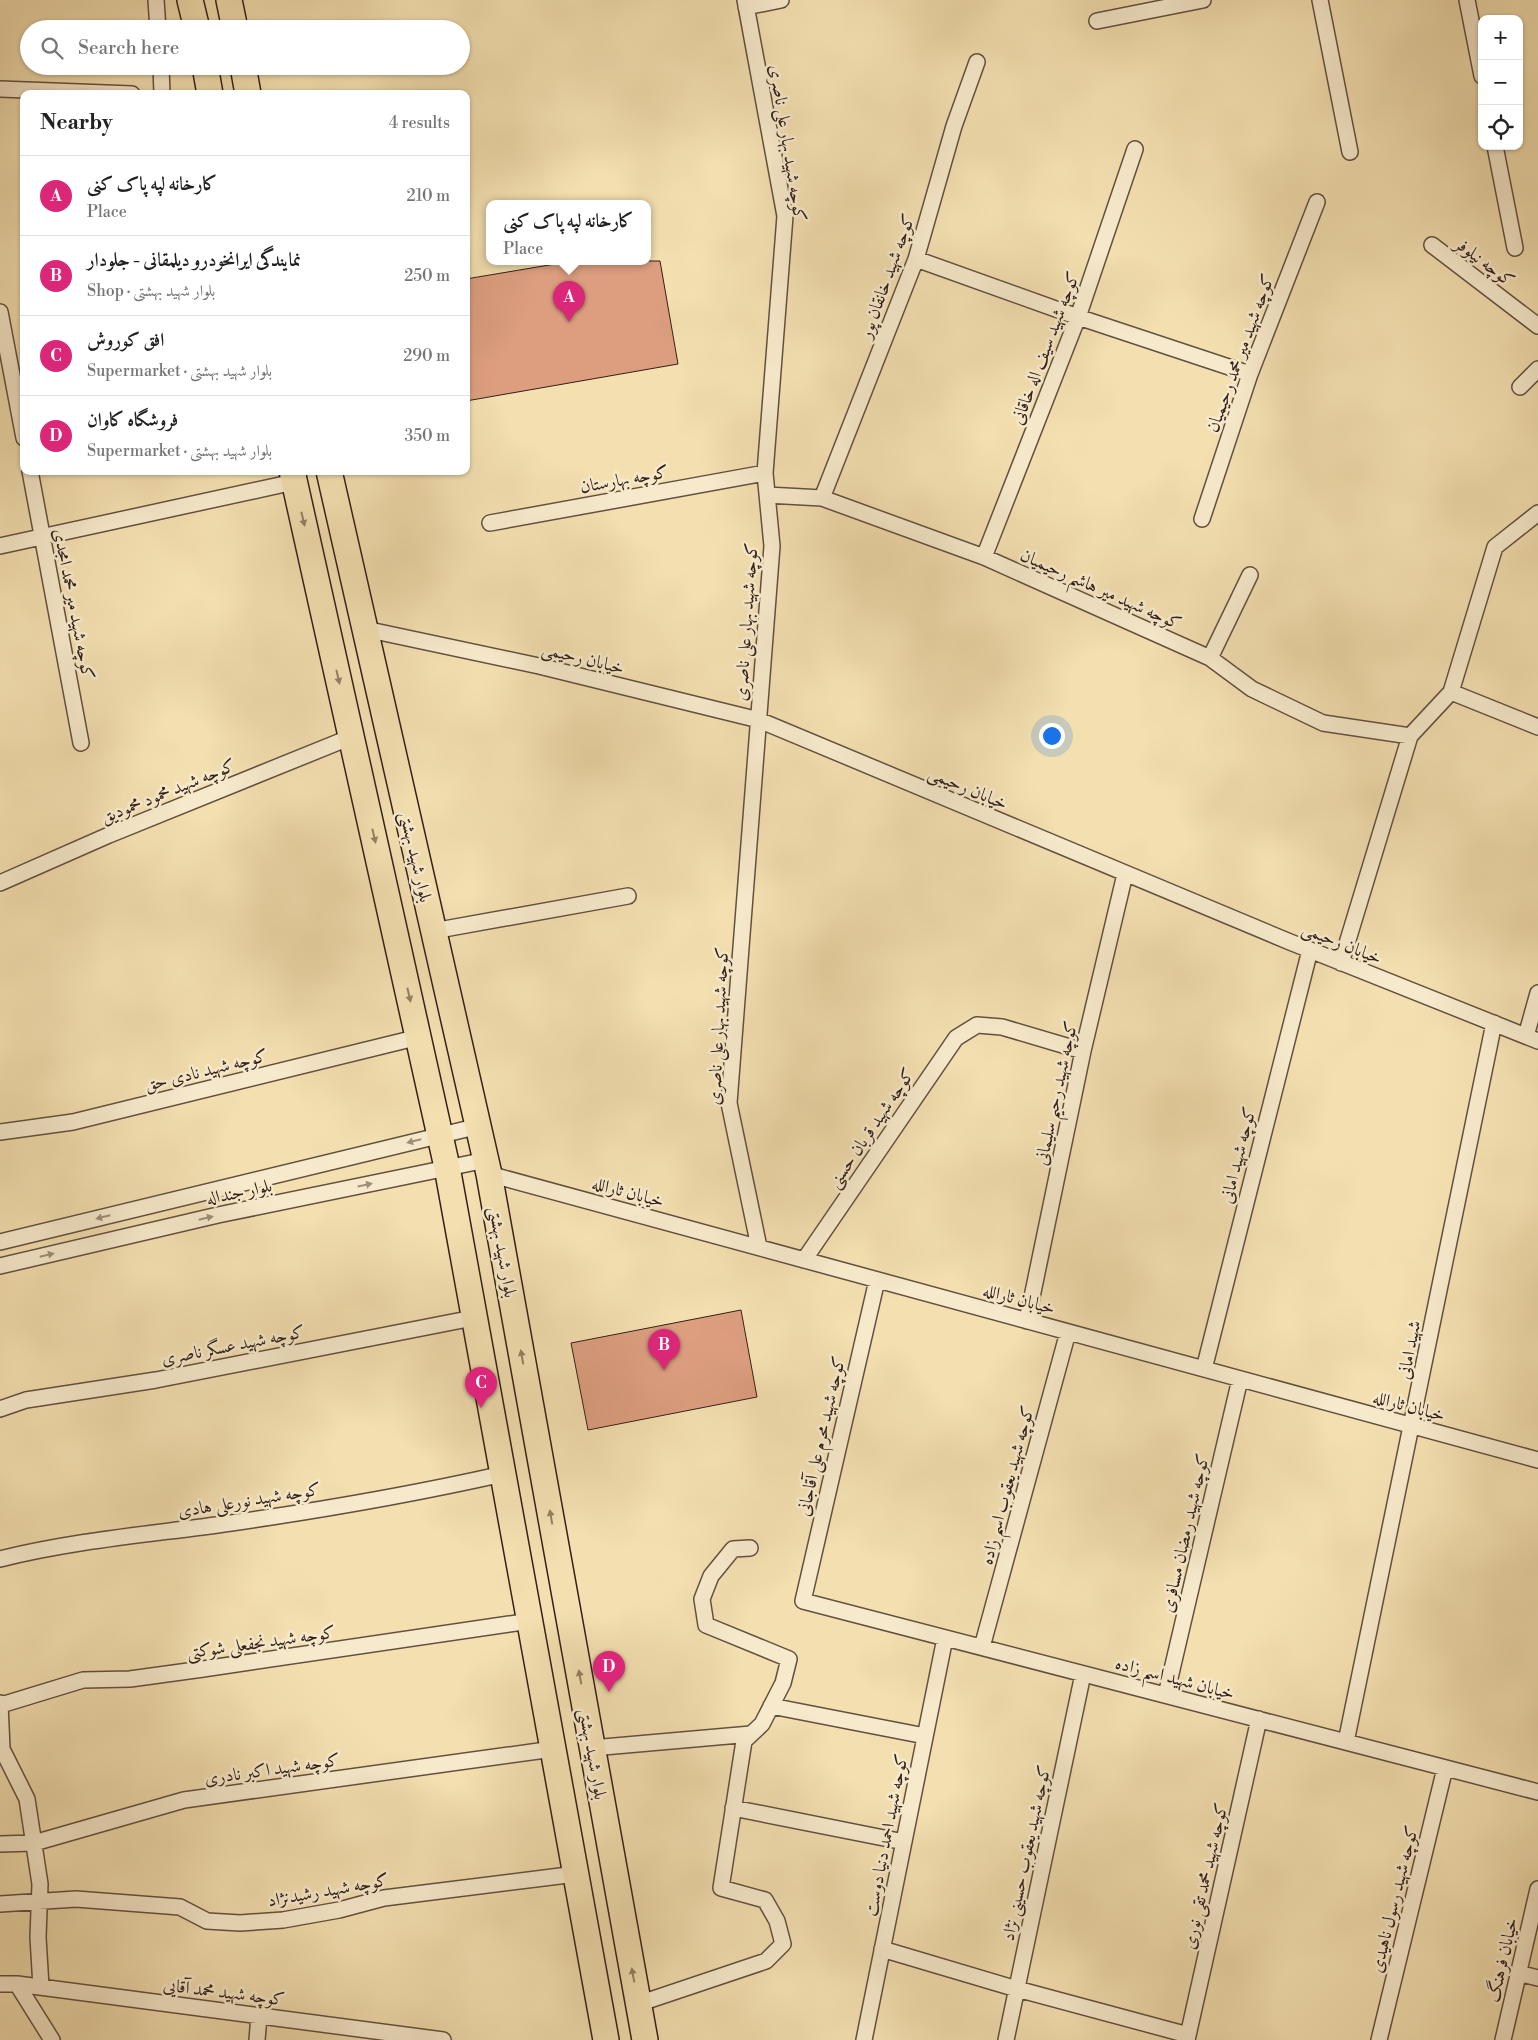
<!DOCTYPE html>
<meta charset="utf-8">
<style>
:root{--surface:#fff;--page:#f2f2f2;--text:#222;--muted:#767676;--line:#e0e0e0;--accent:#db2777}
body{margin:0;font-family:"Libre Bodoni",Amiri,serif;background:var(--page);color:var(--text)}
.controls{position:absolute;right:15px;top:15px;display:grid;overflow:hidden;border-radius:10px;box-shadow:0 1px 4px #0004}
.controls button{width:45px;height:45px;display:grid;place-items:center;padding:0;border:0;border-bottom:1px solid var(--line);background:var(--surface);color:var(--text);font:25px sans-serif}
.you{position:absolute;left:1051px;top:735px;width:18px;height:18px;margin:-12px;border:4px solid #fff;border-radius:50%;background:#1a73e8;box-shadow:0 0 0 8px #1a73e833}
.badge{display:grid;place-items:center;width:32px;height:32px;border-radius:50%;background:var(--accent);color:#fff;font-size:16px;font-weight:700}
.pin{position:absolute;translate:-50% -41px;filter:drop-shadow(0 1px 2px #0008)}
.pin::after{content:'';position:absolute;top:26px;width:18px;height:15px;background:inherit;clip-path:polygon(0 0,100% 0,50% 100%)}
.popup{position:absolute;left:486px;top:200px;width:165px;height:65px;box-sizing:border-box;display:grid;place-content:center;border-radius:10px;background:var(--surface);filter:drop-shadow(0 1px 4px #0005);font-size:16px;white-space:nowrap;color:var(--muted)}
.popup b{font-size:19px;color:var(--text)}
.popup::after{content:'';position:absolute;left:50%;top:100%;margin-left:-10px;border:10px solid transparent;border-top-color:var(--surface)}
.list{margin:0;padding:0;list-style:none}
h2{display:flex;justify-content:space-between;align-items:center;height:65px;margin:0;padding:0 20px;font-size:21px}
h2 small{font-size:16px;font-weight:400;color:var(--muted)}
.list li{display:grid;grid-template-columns:32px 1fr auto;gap:15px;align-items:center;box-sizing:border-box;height:80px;padding:0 20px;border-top:1px solid var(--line)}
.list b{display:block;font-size:19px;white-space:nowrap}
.list p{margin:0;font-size:16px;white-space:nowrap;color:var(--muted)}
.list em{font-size:16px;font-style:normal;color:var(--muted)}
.icon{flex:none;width:28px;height:28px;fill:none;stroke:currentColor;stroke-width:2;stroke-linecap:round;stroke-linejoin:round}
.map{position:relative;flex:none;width:1538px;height:2040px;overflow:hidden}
.search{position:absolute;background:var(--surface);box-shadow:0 1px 4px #0004;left:20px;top:20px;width:450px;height:55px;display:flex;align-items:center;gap:12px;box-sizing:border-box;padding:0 18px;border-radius:28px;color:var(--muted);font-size:19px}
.panel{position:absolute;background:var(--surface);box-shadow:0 1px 4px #0004;left:20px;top:90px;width:450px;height:385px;border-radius:10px}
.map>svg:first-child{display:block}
</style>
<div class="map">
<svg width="1538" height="2040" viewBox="0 0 1538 2040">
<rect width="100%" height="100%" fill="#f3dfb0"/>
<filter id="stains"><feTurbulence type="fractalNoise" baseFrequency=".004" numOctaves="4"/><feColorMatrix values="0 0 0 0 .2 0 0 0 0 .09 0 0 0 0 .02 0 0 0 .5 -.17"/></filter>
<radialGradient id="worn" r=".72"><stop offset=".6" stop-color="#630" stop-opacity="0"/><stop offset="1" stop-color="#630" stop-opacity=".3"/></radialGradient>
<path fill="#dc9e7f" stroke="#33201a" d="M573 261H660L678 364 466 401V279Z
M741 1310 757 1397 588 1430 571 1343Z"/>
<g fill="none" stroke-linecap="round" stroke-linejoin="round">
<defs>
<path id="minor" d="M156 0 158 29
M745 0 785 216 765 473 772 546 729 1103 759 1247
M1320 0 1350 152
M1467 0 1482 76
M746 7 781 0
M1097 21 1203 0
M161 66 162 94
M0 89 132 94
M1495 146 1515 248
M1432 245 1538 326
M916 259 1078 317 1250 374
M0 312 24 438
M1520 387 1538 369
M30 471 81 743
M767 495 822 498 984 557 1210 658 1252 689 1323 723 1410 736
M822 498 916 259 954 126 977 62
M1202 519 1250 374 1317 202
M490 523 765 473
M0 546 294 482
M984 557 1078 317 1135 149
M365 629 539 666 759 720 1290 942 1538 1041
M1210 658 1250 575
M1451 692 1538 727
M0 883 109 835 351 737
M433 931 628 896
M1341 963 1410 736 1451 692 1495 547 1538 513
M1526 1036 1538 993
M0 1132 73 1122 419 1037
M489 1174 1538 1460
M0 1242 479 1126
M804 1260 956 1038 977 1025 1002 1027 1083 1051
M0 1266 218 1215 486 1160
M877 1280 803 1601 1538 1792
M1027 1321 1083 1051 1125 874
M1204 1369 1310 950
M0 1409 26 1400 156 1380 473 1318
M0 1559C76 1540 154 1534 231 1523 322 1510 414 1494 503 1474
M982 1647 1068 1332
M1166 1695 1240 1379
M0 1703 2 1749 27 1799 40 1884 38 1937 41 1987
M1 1705 83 1680 130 1679 203 1669 530 1621
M771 1706 925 1736
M1346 1742 1494 1023
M592 1748 751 1734
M733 1808 904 1842
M0 1844 34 1843 184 1800 553 1749
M0 1904 76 1899 180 1907 207 1921 240 1923 283 1920 339 1910 384 1898 576 1874
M882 1949 1017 1989 1188 2035
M1518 1973 1538 1978
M0 1984H17L443 2040
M17 1984 52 2040
M638 2004 766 1961 783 1944 777 1921 765 1900 721 1888 744 1741 762 1724 783 1683 789 1659 706 1625 702 1599 711 1576 733 1549 750 1548
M257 2040 259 2016
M864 2040 945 1638
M1006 2040 1083 1674
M1187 2040 1259 1719
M1379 2040 1445 1768
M1503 2040 1538 1889"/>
<path id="primary" d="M190 0 197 29
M229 0 235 29
M205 66 210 94
M243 66 248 94
M292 471 447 1167 606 2040
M329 471 489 1174 645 2040"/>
</defs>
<use href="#minor" stroke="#635040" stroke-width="18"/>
<use href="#primary" stroke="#33201a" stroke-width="28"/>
<use href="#minor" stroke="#f7eacc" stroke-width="15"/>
<use href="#primary" stroke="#f3dfb0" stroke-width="25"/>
</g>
<defs><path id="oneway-solid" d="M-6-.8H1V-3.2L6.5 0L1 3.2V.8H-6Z" transform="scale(1.25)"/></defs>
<g fill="#938065">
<use href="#oneway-solid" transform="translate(303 519) rotate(77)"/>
<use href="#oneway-solid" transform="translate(338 677) rotate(77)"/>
<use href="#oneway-solid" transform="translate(374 836) rotate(77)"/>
<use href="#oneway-solid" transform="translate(409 995) rotate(77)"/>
<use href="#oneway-solid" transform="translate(522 1357) rotate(-100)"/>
<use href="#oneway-solid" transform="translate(551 1517) rotate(-100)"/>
<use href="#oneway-solid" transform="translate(580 1677) rotate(-100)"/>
<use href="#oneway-solid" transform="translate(633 1975) rotate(-100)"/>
</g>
<g fill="#9f8f7c">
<use href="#oneway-solid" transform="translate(414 1141) rotate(166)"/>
<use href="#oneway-solid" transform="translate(365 1185) rotate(-12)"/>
<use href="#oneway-solid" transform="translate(103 1217) rotate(166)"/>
<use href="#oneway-solid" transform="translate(206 1218) rotate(-13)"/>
<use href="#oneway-solid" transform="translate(47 1255) rotate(-13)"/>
</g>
<g text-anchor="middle" stroke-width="5" stroke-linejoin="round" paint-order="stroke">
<g font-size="18" fill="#33201a" stroke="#f7eacc">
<text transform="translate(788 143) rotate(81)" y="6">کوچه شهید بهار علی ناصری</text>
<text transform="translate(1485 262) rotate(37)" y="6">کوچه نیلوفر</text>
<text transform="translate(887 276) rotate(-70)" y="6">کوچه شهید خانقان پور</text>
<text transform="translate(1045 348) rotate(-69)" y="6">کوچه شهید سیف اله خاقانی</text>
<text transform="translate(1240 353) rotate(-70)" y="6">کوچه شهید میر محمد رحیمیان</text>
<text transform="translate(624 479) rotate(-10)" y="6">کوچه بهارستان</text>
<text transform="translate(1101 589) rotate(24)" y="6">کوچه شهید میر هاشم رحیمیان</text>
<text transform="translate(74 604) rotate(79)" y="6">کوچه شهید میر محمد امجدی</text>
<text transform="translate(746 622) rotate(-86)" y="6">کوچه شهید بهار علی ناصری</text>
<text transform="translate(583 658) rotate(14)" y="6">خیابان رحیمی</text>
<text transform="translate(968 788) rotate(23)" y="6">خیابان رحیمی</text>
<text transform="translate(168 791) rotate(-22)" y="6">کوچه شهید محمود محمودیق</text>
<text transform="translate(416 857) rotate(77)" y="6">بلوار شهید بهشتی</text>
<text transform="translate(1342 943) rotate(22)" y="6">خیابان رحیمی</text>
<text transform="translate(718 1026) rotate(-87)" y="6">کوچه شهید بهار علی ناصری</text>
<text transform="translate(206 1070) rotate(-14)" y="6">کوچه شهید نادی حق</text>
<text transform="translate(1056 1093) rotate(-78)" y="6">کوچه شهید رحیم سلیمانی</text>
<text transform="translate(871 1128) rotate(-56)" y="6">کوچه شهید قربان حسنی</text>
<text transform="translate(1238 1155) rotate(-76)" y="6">کوچه شهید امانی</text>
<text transform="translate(239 1192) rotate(-12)" y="6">بلوار جنداله</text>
<text transform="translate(628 1192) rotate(15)" y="6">خیابان ثارالله</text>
<text transform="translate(503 1252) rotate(80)" y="6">بلوار شهید بهشتی</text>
<text transform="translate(1019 1299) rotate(15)" y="6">خیابان ثارالله</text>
<text transform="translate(233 1345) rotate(-11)" y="6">کوچه شهید عسگر ناصری</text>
<text transform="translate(1409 1350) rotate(-79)" y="6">شهید امانی</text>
<text transform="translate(1409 1406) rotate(15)" y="6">خیابان ثارالله</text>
<text transform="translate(821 1436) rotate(-77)" y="6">کوچه شهید محرم علی آقاجانی</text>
<text transform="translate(1007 1485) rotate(-75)" y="6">کوچه شهید یعقوب اسم زاده</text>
<text transform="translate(249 1500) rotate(-9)" y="6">کوچه شهید نورعلی هادی</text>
<text transform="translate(1185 1533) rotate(-77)" y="6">کوچه شهید رمضان مسافری</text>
<text transform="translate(261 1642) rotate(-8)" y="6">کوچه شهید نجفعلی شوکتی</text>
<text transform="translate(1175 1678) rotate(15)" y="6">خیابان شهید اسم زاده</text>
<text transform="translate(593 1754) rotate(80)" y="6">بلوار شهید بهشتی</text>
<text transform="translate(272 1769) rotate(-8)" y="6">کوچه شهید اکبر نادری</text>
<text transform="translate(886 1835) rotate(-79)" y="6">کوچه شهید احمد دنیا دوست</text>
<text transform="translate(1026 1853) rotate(-78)" y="6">کوچه شهید یعقوب حسینی نژاد</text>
<text transform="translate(1205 1876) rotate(-77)" y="6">کوچه شهید محمد تقی نوری</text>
<text transform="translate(328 1890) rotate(-10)" y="6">کوچه شهید رشیدنژاد</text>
<text transform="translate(1394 1899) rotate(-76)" y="6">کوچه شهید رسول ناهیدی</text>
<text transform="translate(1502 1960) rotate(-77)" y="6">خیابان فرهنگ</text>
<text transform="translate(224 1992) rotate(7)" y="6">کوچه شهید محمد آقایی</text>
</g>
</g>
<rect width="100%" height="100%" filter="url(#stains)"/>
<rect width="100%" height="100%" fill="url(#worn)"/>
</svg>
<div class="controls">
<button>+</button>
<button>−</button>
<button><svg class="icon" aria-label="locate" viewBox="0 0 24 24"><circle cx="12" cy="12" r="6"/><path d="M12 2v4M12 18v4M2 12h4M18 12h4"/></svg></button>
</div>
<div class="you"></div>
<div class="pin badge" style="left:569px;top:322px">A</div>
<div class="popup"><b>کارخانه لپه پاک کنی</b>Place</div>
<div class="pin badge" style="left:664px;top:1370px">B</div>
<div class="pin badge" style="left:481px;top:1408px">C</div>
<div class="pin badge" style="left:609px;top:1692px">D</div>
<div class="search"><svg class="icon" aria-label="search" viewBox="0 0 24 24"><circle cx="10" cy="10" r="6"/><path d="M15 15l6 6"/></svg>Search here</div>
<section class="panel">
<h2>Nearby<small>4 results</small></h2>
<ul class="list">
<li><span class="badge">A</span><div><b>کارخانه لپه پاک کنی</b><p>Place</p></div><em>210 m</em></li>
<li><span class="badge">B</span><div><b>نمایندگی ایرانخودرو دیلمقانی - جلودار</b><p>Shop · بلوار شهید بهشتی</p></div><em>250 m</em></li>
<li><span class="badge">C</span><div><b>افق کوروش</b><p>Supermarket · بلوار شهید بهشتی</p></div><em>290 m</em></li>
<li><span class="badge">D</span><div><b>فروشگاه کاوان</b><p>Supermarket · بلوار شهید بهشتی</p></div><em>350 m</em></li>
</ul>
</section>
</div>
